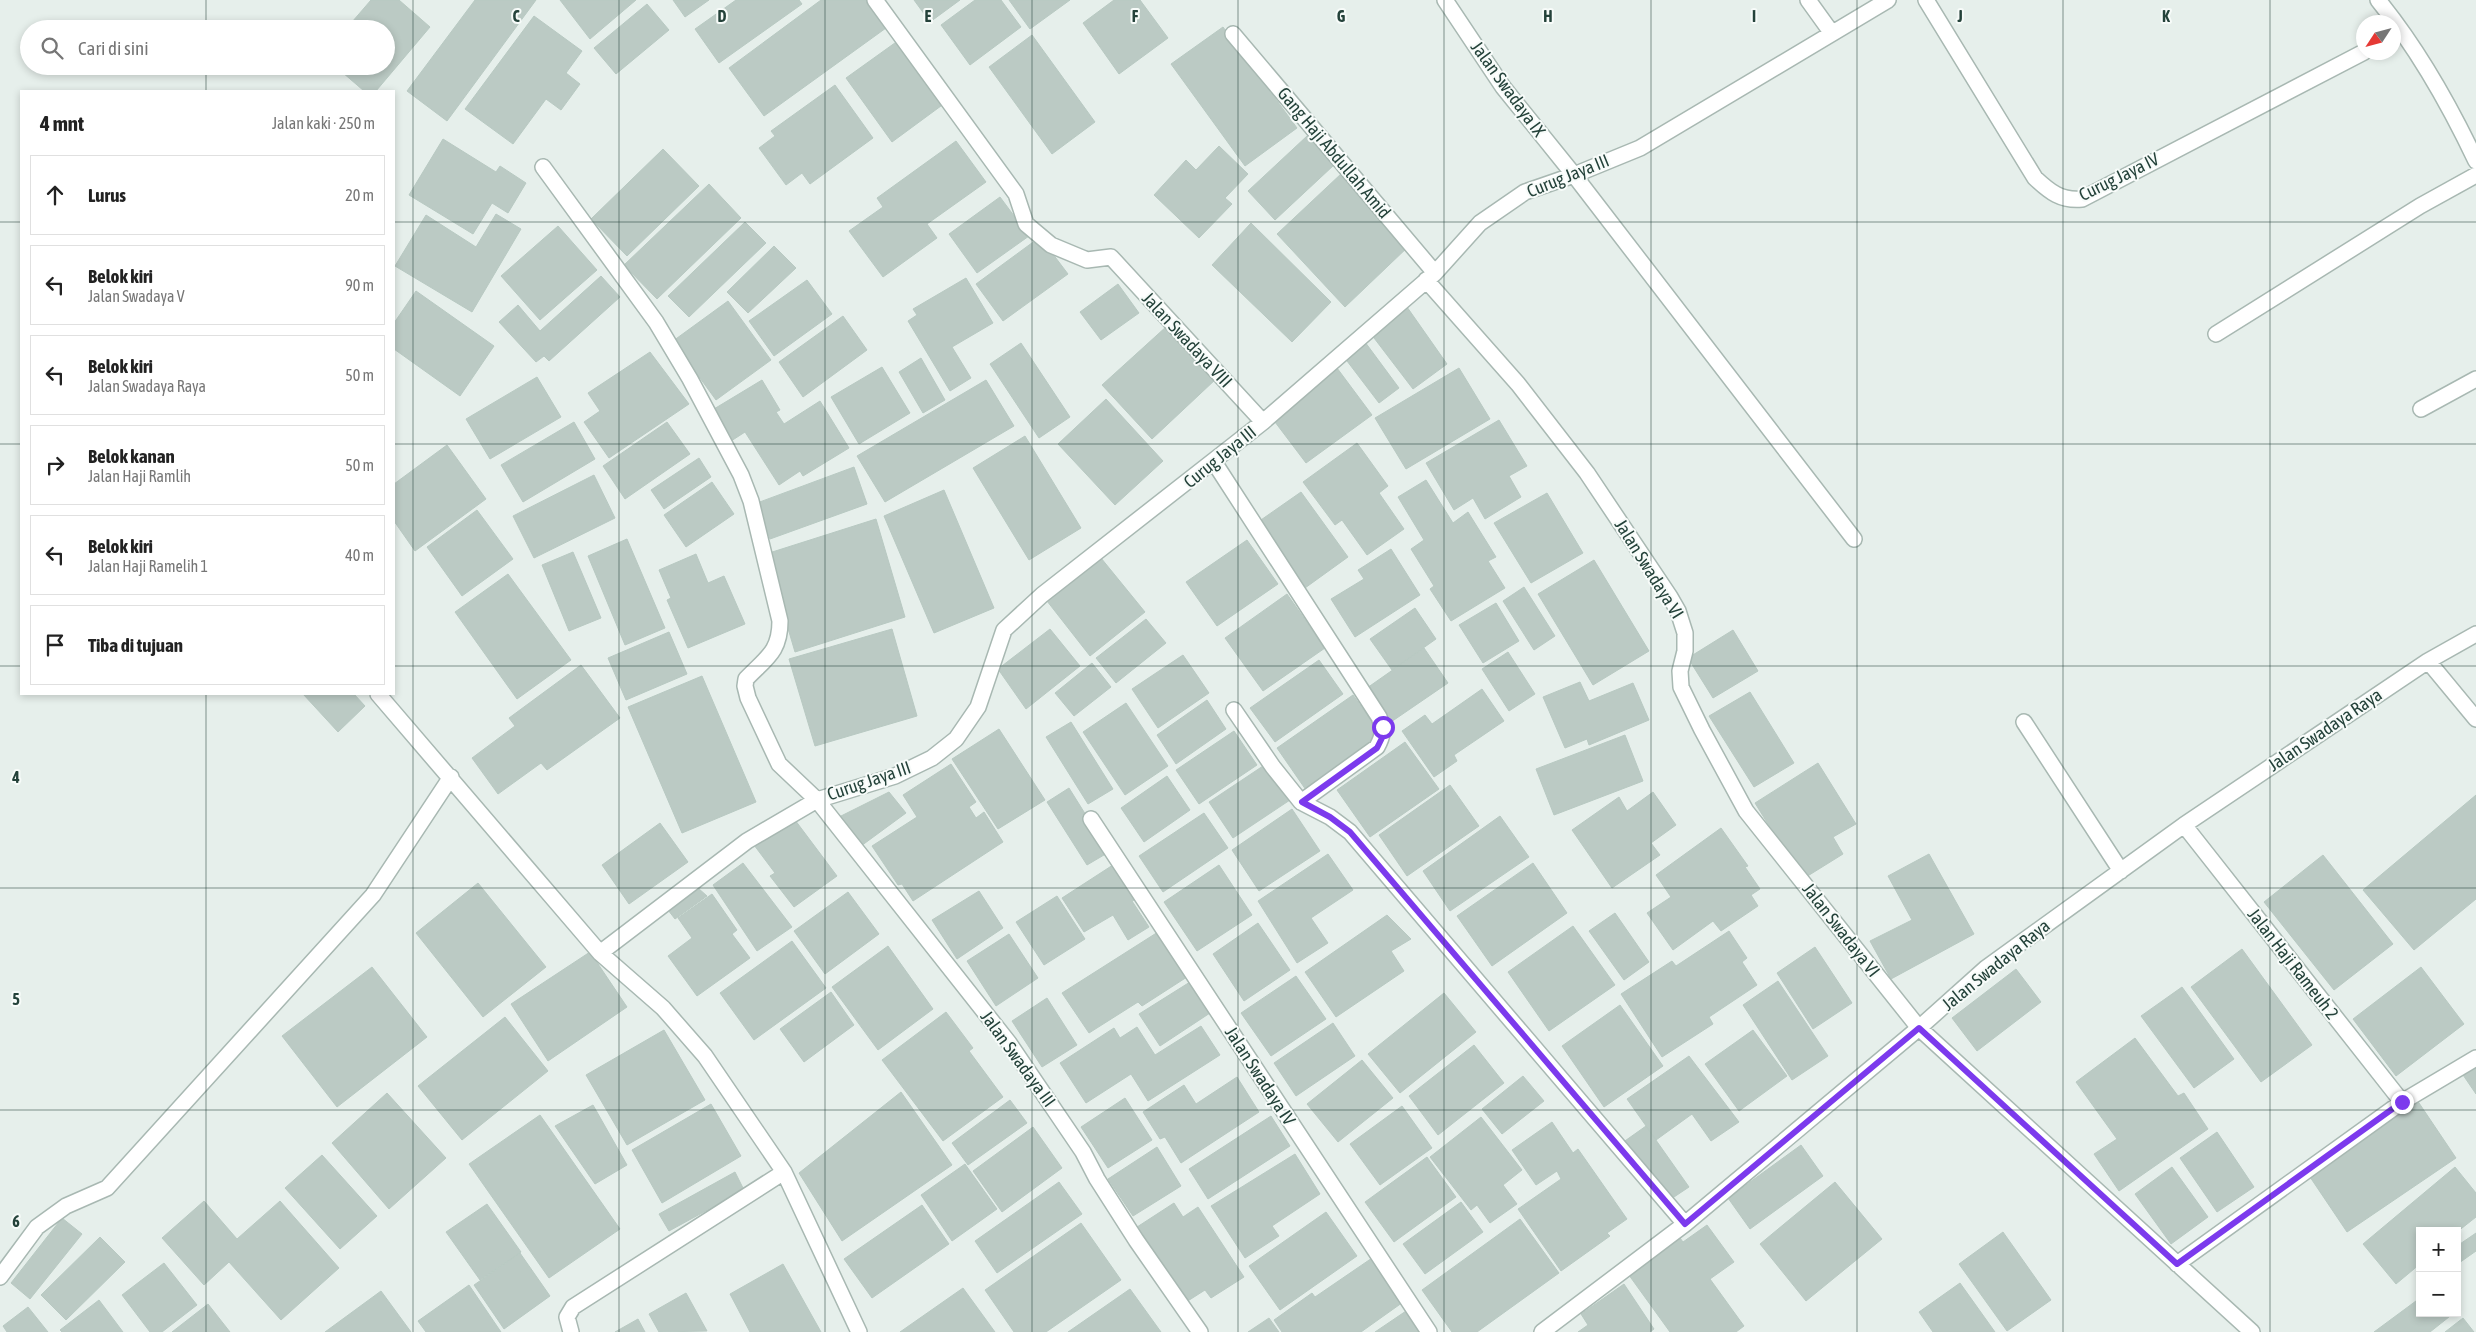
<!DOCTYPE html>
<html lang="id">
<meta charset="utf-8">
<style>
:root{--surface:#fff;--page:#f6f6f6;--text:#222;--muted:#767676;--line:#e0e0e0}
body{margin:0;font-family:"Asap Condensed",sans-serif;background:var(--page);color:var(--text)}
.controls{position:absolute;right:15px;bottom:15px;display:grid;overflow:hidden;border-radius:0px;box-shadow:0 2px 8px #0003}
.controls button{width:45px;height:45px;display:grid;place-items:center;padding:0;border:0;border-bottom:1px solid var(--line);background:var(--surface);color:var(--text);font:25px sans-serif}
.compass{position:absolute;left:2356px;top:15px;width:45px;height:45px;border-radius:50%;background:var(--surface);box-shadow:0 2px 8px #0003;rotate:234deg}
.stop{position:absolute;width:15px;height:15px;margin:-11px;border:4px solid #7c3aed;border-radius:50%;background:#fff}
.stop.end{background:#7c3aed;border-color:#fff;box-shadow:0 1px 5px #0008}
.list{margin:0;padding:0;list-style:none}
h2{display:flex;justify-content:space-between;align-items:center;height:65px;margin:0;padding:0 20px;font-size:21px}
h2 small{font-size:16px;font-weight:400;color:var(--muted)}
.list li{display:grid;grid-template-columns:32px 1fr auto;gap:15px;align-items:center;box-sizing:border-box;height:80px;margin:0 10px 10px;padding:0 10px;border:1px solid var(--line);border-radius:0px}
.list b{display:block;font-size:19px;white-space:nowrap}
.list p{margin:0;font-size:16px;white-space:nowrap;color:var(--muted)}
.list em{font-size:16px;font-style:normal;color:var(--muted)}
.icon{flex:none;width:28px;height:28px;fill:none;stroke:currentColor;stroke-width:2;stroke-linecap:round;stroke-linejoin:round}
.map{position:relative;flex:none;width:2476px;height:1332px;overflow:hidden}
.search{position:absolute;background:var(--surface);box-shadow:0 2px 8px #0003;left:20px;top:20px;width:375px;height:55px;display:flex;align-items:center;gap:12px;box-sizing:border-box;padding:0 18px;border-radius:28px;color:var(--muted);font-size:19px}
.panel{position:absolute;background:var(--surface);box-shadow:0 2px 8px #0003;left:20px;top:90px;width:375px;height:605px;border-radius:0px}
.map>svg:first-child{display:block}
</style>
<div class="map">
<svg width="2476" height="1332" viewBox="0 0 2476 1332">
<rect width="100%" height="100%" fill="#e6efeb"/>
<path fill="#bbcac4" stroke="#b8c9c2" d="M371 0H399L430 27 376 91H364L335 66H386V29H346Z
M475 0H536L447 121 407 91Z
M560 0H636L590 39Z
M673 0H709L685 17Z
M736 0H799L802 4 719 63 695 29Z
M821 0H866L886 28 764 116 729 68Z
M914 0H960L930 22Z
M975 0H1001L1021 27 970 65 941 25Z
M1009 0H1070L1030 29Z
M1114 0H1140L1168 38 1119 74 1083 23Z
M647 4 669 30 616 74 594 48Z
M534 16 582 51 566 73 580 84 561 110 546 99 513 144 465 109Z
M1223 27 1297 128 1245 166 1171 64Z
M1032 35 1095 122 1052 154 989 67Z
M899 40 945 103 892 142 846 78Z
M835 85 873 138 810 184 802 173 786 185 759 148 775 136 771 131Z
M1307 136 1334 165 1275 220 1248 191Z
M443 139 496 172 500 166 526 183 508 213 492 203 473 234 409 195Z
M956 141 986 182 927 224 937 238 883 277 849 231 883 207 877 198Z
M1219 146 1248 174 1225 198 1232 204 1199 238 1154 195 1186 160 1196 170Z
M663 149 699 186 627 256 591 219Z
M1342 173 1410 245 1345 307 1277 234Z
M709 184 741 218 657 299 624 265Z
M1000 197 1029 236 977 273 949 234Z
M496 214 521 229 472 312 395 266 426 215 476 247Z
M745 222 766 243 689 317 668 296Z
M1251 223 1331 302 1292 342 1212 265Z
M558 226 597 270 540 320 501 276Z
M1040 237 1068 274 1003 321 976 284Z
M774 246 796 268 748 313 727 292Z
M601 276 620 297 549 361 544 356 536 362 499 322 518 305 540 331Z
M966 278 993 323 952 347 971 378 950 391 908 321 917 315 913 309Z
M807 280 832 314 774 356 749 321Z
M1118 284 1139 313 1101 340 1080 312Z
M416 291 494 346 460 396 394 349V323Z
M728 301 771 360 716 400 673 341Z
M1407 307 1447 364 1413 389 1371 334Z
M843 316 867 350 803 397 779 362Z
M1167 326 1216 379 1152 439 1102 385Z
M1365 342 1399 388 1379 403 1344 357Z
M1021 343 1070 417 1039 438 990 364Z
M650 352 689 404 609 458 584 422 600 411 588 393Z
M921 358 945 400 923 413 899 372Z
M882 367 910 413 859 444 831 397Z
M1337 368 1372 415 1306 463 1272 418Z
M1459 368 1490 419 1406 469 1375 418Z
M537 377 561 417 490 459 466 419Z
M762 380 780 410 776 412 784 424 820 401 849 448 803 476 800 471 779 485 745 432 728 443 709 412Z
M986 380 1014 426 885 502 857 456Z
M1106 399 1163 461 1115 505 1058 444Z
M1499 420 1527 466 1509 476 1521 497 1485 519 1473 498 1454 510 1426 463Z
M574 422 595 459 523 502 501 465Z
M667 422 690 454 625 499 603 466Z
M1025 436 1081 528 1029 560 973 468Z
M1357 443 1388 486 1379 493 1404 529 1367 555 1342 520 1335 525 1303 482Z
M447 445 486 499 415 551 394 521V484Z
M699 458 711 477 664 509 651 490Z
M854 467 867 504 770 539 757 503Z
M594 475 615 518 534 558 513 516Z
M1426 480 1453 523 1468 512 1496 557 1488 561 1505 588 1451 621 1430 589 1434 586 1411 549 1424 540 1398 497Z
M712 482 734 514 686 547 664 515Z
M944 490 994 608 934 633 884 516Z
M1301 492 1348 557 1305 588 1258 522Z
M1547 493 1583 553 1531 583 1494 523Z
M477 510 513 559 462 596 427 547Z
M876 519 905 617 795 652 766 554Z
M627 539 665 628 625 645 588 556Z
M1247 540 1278 584 1217 626 1186 582Z
M1391 549 1420 595 1355 637 1331 599 1364 579 1358 570Z
M573 552 601 618 569 631 542 565Z
M696 554 708 583 724 576 745 624 688 648 667 600 671 598 659 570Z
M1101 558 1145 612 1090 656 1047 601Z
M1594 560 1649 651 1593 685 1538 594Z
M508 574 571 660 517 699 455 612Z
M1524 587 1555 636 1534 650 1503 601Z
M1287 594 1325 648 1263 691 1225 638Z
M1496 603 1519 641 1483 663 1459 625Z
M1415 608 1436 639 1392 670 1370 639Z
M1146 619 1166 643 1116 683 1096 658Z
M892 629 917 716 815 746 789 659Z
M1050 629 1080 666 1026 709 998 669Z
M1733 630 1758 671 1713 698 1688 658Z
M669 632 687 674 626 700 608 658Z
M1424 648 1448 683 1391 722 1367 688Z
M1508 652 1535 694 1509 711 1482 669Z
M1183 655 1209 693 1158 728 1132 689Z
M1319 660 1343 694 1275 742 1250 708Z
M1092 663 1111 687 1074 716 1055 693Z
M581 665 620 718 547 770 541 763 498 794 472 758 515 726 509 718Z
M702 676 756 802 682 833 628 707Z
M1580 682 1589 701 1633 683 1649 720 1589 745 1587 739 1565 748 1543 697Z
M1482 689 1504 721 1454 755 1457 761 1434 777 1402 731 1425 715 1432 724Z
M1750 692 1794 763 1754 787 1709 716Z
M303 694H354L365 706 338 732Z
M1353 695 1383 737 1306 790 1277 748Z
M1207 700 1226 729 1176 764 1157 735Z
M1126 703 1168 766 1125 795 1083 732Z
M1071 722 1113 789 1088 804 1046 737Z
M999 729 1045 800 998 829 952 759Z
M1234 731 1257 765 1199 804 1176 770Z
M1625 735 1643 781 1554 815 1536 769Z
M1405 742 1439 789 1370 837 1337 790Z
M1269 762 1293 798 1233 838 1209 802Z
M1818 763 1856 824 1833 837 1843 854 1806 877 1796 861 1792 863 1755 803Z
M951 764 976 802 969 807 976 818 984 812 1003 842 913 901 902 884 898 885 872 846 917 817 903 795Z
M1167 776 1190 810 1144 842 1121 808Z
M1450 785 1479 826 1407 876 1379 835Z
M1069 788 1109 852 1087 865 1047 802Z
M889 792 906 813 861 846 839 817Z
M1653 792 1676 825 1651 843 1660 855 1612 888 1572 830 1619 797 1627 811Z
M2476 795V899L2414 950 2363 890Z
M1292 809 1320 851 1259 891 1232 850Z
M1204 813 1228 848 1163 892 1139 856Z
M792 816 837 876 794 907 770 876 775 873 754 845Z
M1500 816 1529 857 1450 911 1423 871Z
M660 823 688 862 629 904 602 865Z
M1721 828 1748 866 1745 867 1760 889 1751 895 1758 906 1721 931 1713 921 1673 950 1647 913 1671 897 1656 875Z
M1328 854 1353 890 1311 918 1328 943 1297 963 1258 901Z
M1929 854 1974 934 1891 979 1870 941 1912 920 1888 876Z
M2323 855 2393 944 2334 990 2264 902Z
M743 863 792 927 757 951 713 885Z
M1116 863 1139 898 1132 901 1149 927 1128 940 1113 915 1084 932 1062 898Z
M1533 863 1567 913 1492 966 1457 916Z
M1219 865 1252 915 1197 951 1164 902Z
M478 883 546 967 483 1017 416 933Z
M698 888 707 896 675 919 668 910Z
M979 891 1003 928 957 959 932 920Z
M848 892 879 934 825 974 794 931Z
M712 894 737 930 732 934 750 958 697 996 668 956 692 938 678 918Z
M1057 896 1085 939 1044 965 1016 922Z
M1615 913 1649 962 1624 980 1589 931Z
M1387 915 1411 939 1391 951 1404 971 1336 1017 1305 972Z
M1258 923 1290 970 1244 1001 1213 954Z
M1573 926 1615 985 1549 1031 1508 972Z
M1729 931 1747 958 1742 962 1757 985 1709 1017 1713 1024 1662 1057 1621 994 1672 961 1676 966Z
M1158 932 1187 977 1142 1006 1138 1002 1089 1033 1062 993Z
M1009 934 1038 978 996 1006 967 961Z
M792 941 826 988 754 1040 720 993Z
M888 946 933 1009 878 1050 832 987Z
M1815 947 1852 1003 1813 1029 1777 973Z
M2242 949 2312 1045 2261 1082 2191 987Z
M590 952 627 1007 548 1061 511 1004Z
M372 967 427 1037 337 1107 282 1036Z
M2421 967 2464 1024 2396 1076 2353 1019Z
M2016 969 2041 1002 1977 1051 1952 1018Z
M1296 976 1326 1019 1271 1056 1241 1013Z
M1778 981 1828 1056 1792 1080 1743 1005Z
M1190 982 1210 1013 1160 1046 1139 1014Z
M2182 987 2234 1059 2194 1088 2141 1016Z
M831 992 854 1025 804 1062 780 1029Z
M1444 993 1476 1032 1400 1093 1368 1054Z
M1047 998 1077 1045 1042 1067 1012 1021Z
M1620 1005 1663 1066 1604 1107 1562 1046Z
M946 1012 973 1048 969 1051 1003 1097 943 1141 882 1060Z
M505 1017 548 1071 462 1140 418 1086Z
M1333 1023 1355 1056 1296 1096 1274 1063Z
M1201 1026 1220 1055 1148 1101 1131 1074 1086 1103 1060 1063 1114 1028 1120 1038 1137 1027 1155 1055Z
M664 1030 705 1100 627 1145 586 1075Z
M1753 1030 1787 1076 1739 1111 1705 1064Z
M2135 1038 2178 1096 2184 1093 2208 1129 2119 1191 2094 1154 2117 1139 2076 1082Z
M1474 1045 1504 1083 1438 1135 1409 1096Z
M1689 1056 1739 1122 1711 1141 1692 1114 1656 1140 1627 1099Z
M1362 1060 1393 1098 1338 1142 1307 1104Z
M2476 1062V1094L2461 1072Z
M1523 1076 1544 1101 1502 1134 1482 1109Z
M1237 1077 1259 1112 1181 1163 1165 1137 1160 1139 1143 1112 1184 1085 1196 1104Z
M901 1092 952 1165 842 1241 799 1173Z
M387 1093 446 1158 389 1209 332 1143Z
M1125 1098 1152 1140 1108 1168 1081 1127Z
M1010 1100 1027 1123 968 1165 952 1143Z
M2417 1100 2456 1158 2347 1232 2308 1174Z
M711 1104 741 1156 662 1203 632 1150Z
M593 1105 627 1165 595 1184 555 1126Z
M1402 1106 1432 1148 1380 1185 1350 1144Z
M540 1115 620 1229 549 1278 469 1164Z
M1271 1116 1290 1146 1208 1199 1189 1169Z
M1481 1117 1522 1170 1503 1185 1517 1204 1490 1223 1477 1205 1471 1210 1430 1157Z
M1552 1122 1573 1153 1578 1149 1627 1219 1607 1233 1610 1236 1561 1271 1518 1209 1561 1179 1557 1171 1536 1185 1512 1150Z
M1646 1126 1689 1187 1668 1201 1622 1143Z
M1033 1127 1062 1168 1002 1212 973 1171Z
M2217 1132 2254 1187 2217 1212 2180 1158Z
M1801 1145 1823 1176 1750 1229 1728 1198Z
M1157 1147 1181 1186 1133 1216 1108 1179Z
M1295 1154 1320 1194 1272 1226 1279 1236 1245 1258 1211 1206Z
M322 1155 377 1216 340 1249 285 1188Z
M1427 1157 1456 1197 1394 1242 1365 1202Z
M965 1164 997 1209 952 1241 921 1195Z
M2172 1167 2208 1217 2171 1244 2135 1194Z
M2455 1167 2476 1193V1217L2457 1232 2420 1231V1264L2396 1284 2363 1244Z
M735 1172 744 1190 669 1231 659 1214Z
M1059 1182 1082 1214 997 1273 975 1241Z
M1835 1182 1882 1239 1806 1301 1760 1244Z
M204 1201 237 1239 280 1201 339 1268 281 1320 229 1262 204 1285 162 1238Z
M1461 1202 1483 1232 1425 1274 1403 1244Z
M1174 1203 1183 1217 1198 1207 1244 1277 1211 1298 1205 1290 1183 1304 1134 1229Z
M487 1204 521 1252 480 1280 446 1232Z
M922 1205 949 1244 872 1298 844 1259Z
M1326 1212 1357 1256 1280 1310 1249 1266Z
M62 1218 82 1234 30 1299 11 1283Z
M1520 1219 1559 1273 1477 1332H1452L1422 1290Z
M1081 1223 1121 1280 1046 1332H1014L985 1290Z
M1707 1225 1734 1262 1710 1279 1744 1326 1736 1332H1670L1626 1271 1677 1234 1683 1242Z
M2003 1232 2051 1300 2007 1331 1959 1264Z
M2476 1233V1251L2459 1263 2457 1246Z
M100 1237 125 1262 66 1320 41 1295Z
M520 1253 550 1296 504 1329 474 1285Z
M1375 1256 1406 1300 1361 1332H1282L1274 1320 1312 1293 1315 1297Z
M164 1263 197 1305 162 1332H150L122 1295Z
M783 1264 821 1332H750L730 1294Z
M1960 1283 1995 1332H1933L1919 1312Z
M1624 1284 1654 1329 1650 1332H1578L1588 1325 1581 1314Z
M469 1285 501 1332H426L418 1321Z
M963 1288 995 1332H900Z
M1130 1289 1161 1332H1068Z
M381 1291 411 1332H325Z
M686 1293 707 1331 659 1332 649 1314Z
M2420 1298V1313H2454L2430 1332H2374Z
M99 1300 123 1332H62L60 1330Z
M208 1304 230 1332H172Z
M28 1307 48 1332H7L3 1326Z
M1409 1309 1425 1332H1375Z
M1269 1318 1279 1332H1248Z
M2463 1318 2474 1332H2445Z
M638 1319 645 1332H615Z"/>
<g fill="none" stroke-linecap="round" stroke-linejoin="round">
<defs>
<path id="minor" d="M875 0 1016 194 1026 224 1051 245 1087 260 1111 257 1263 422
M1445 0 1503 87 1574 175 1854 539
M1808 0 1831 32
M1926 0 2035 178C2050 192 2061 201 2082 199L2364 52
M2378 0C2418 49 2449 104 2476 161
M1233 34 1435 273
M543 167 656 322 690 379 741 475 751 501 780 621C780 652 766 658 746 679L745 686 748 698 779 764 817 800 1009 1043 1083 1152 1097 1179 1136 1240 1200 1332
M1426 280 1518 384 1587 473 1670 597 1678 611 1685 633V651L1680 671 1681 687 1702 730 1746 811 1919 1028 2252 1332
M2216 334 2420 206 2476 175
M2421 409 2476 379
M1214 462 1379 717C1384 730 1383 736 1377 747L1301 802
M2428 661 2476 719
M378 694 600 953 663 1008 705 1056 784 1172 859 1332
M1234 710 1273 767 1301 802 1330 817 1350 832 1685 1224
M2024 722 2121 871
M1091 819 1429 1332
M2184 825 2402 1102
M600 953 747 841 817 800 895 776 932 758 956 739 978 707 1004 630 1042 595 1263 422 1435 273 1480 223 1525 192 1574 175 1640 148 1888 0
M2177 1264 2402 1102 2476 1058
M0 1277 37 1227 66 1206 107 1188 373 895 451 777
M571 1332 567 1317 573 1307 784 1172
M1542 1332 1685 1224 1919 1028 1986 968 2184 825 2428 661 2476 634"/>
</defs>
<use href="#minor" stroke="#a8b8b2" stroke-width="18"/>
<use href="#minor" stroke="#fff" stroke-width="15"/>
</g>
<g fill="none" stroke-linecap="round" stroke-linejoin="round">
<path stroke="#7c3aed" stroke-width="6" d="M1383 727 1382 738 1377 748 1302 802 1330 817 1350 832 1685 1224 1919 1028 2177 1264 2402 1102"/>
</g>
<path fill="none" stroke="#24423a" stroke-width="1" stroke-opacity="0.55" d="M206 0V29M413 0V1332M619 0V1332M825 0V1332M1032 0V1332M1238 0V1332M1444 0V1332M1651 0V1332M1857 0V1332M2063 0V1332M2270 0V1332M206 66V91M0 222H21M394 222H2476M0 444H21M394 444H2476M0 666H21M394 666H2476M206 694V1332M0 888H2476M0 1110H2476"/>
<g text-anchor="middle" stroke-width="4" stroke-linejoin="round" paint-order="stroke">
<g font-size="18" fill="#24423a" stroke="#f7fbf9">
<text transform="translate(1508 89) rotate(54)" y="6">Jalan Swadaya IX</text>
<text transform="translate(1334 153) rotate(50)" y="6">Gang Haji Abdullah Amid</text>
<text transform="translate(1568 176) rotate(-22)" y="6">Curug Jaya III</text>
<text transform="translate(2119 177) rotate(-26)" y="6">Curug Jaya IV</text>
<text transform="translate(1187 340) rotate(47)" y="6">Jalan Swadaya VIII</text>
<text transform="translate(1220 457) rotate(-39)" y="6">Curug Jaya III</text>
<text transform="translate(1649 569) rotate(58)" y="6">Jalan Swadaya VI</text>
<text transform="translate(2325 730) rotate(-34)" y="6">Jalan Swadaya Raya</text>
<text transform="translate(869 781) rotate(-19)" y="6">Curug Jaya III</text>
<text transform="translate(1841 930) rotate(52)" y="6">Jalan Swadaya VI</text>
<text transform="translate(2293 964) rotate(52)" y="6">Jalan Haji Rameuh 2</text>
<text transform="translate(1996 965) rotate(-39)" y="6">Jalan Swadaya Raya</text>
<text transform="translate(1018 1059) rotate(54)" y="6">Jalan Swadaya III</text>
<text transform="translate(1260 1076) rotate(57)" y="6">Jalan Swadaya IV</text>
</g>
</g>
<g font-size="16" text-anchor="middle" font-weight="bold" fill="#24423a" stroke="#f7fbf9" stroke-width="4" stroke-linejoin="round" paint-order="stroke">
<text x="516" y="22">C</text>
<text x="722" y="22">D</text>
<text x="928" y="22">E</text>
<text x="1135" y="22">F</text>
<text x="1341" y="22">G</text>
<text x="1548" y="22">H</text>
<text x="1754" y="22">I</text>
<text x="1960" y="22">J</text>
<text x="2166" y="22">K</text>
<text x="16" y="783">4</text>
<text x="16" y="1005">5</text>
<text x="16" y="1227">6</text>
</g>
</svg>
<div class="controls">
<button>+</button>
<button>−</button>
</div>
<svg class="compass" viewBox="-18 -18 36 36"><path d="M0-13l5 13h-10z" fill="#e53935"/><path d="M0 13l5-13h-10z" fill="#767676"/></svg>
<div class="stop" style="left:1383px;top:727px"></div>
<div class="stop end" style="left:2402px;top:1102px"></div>
<div class="search"><svg class="icon" aria-label="search" viewBox="0 0 24 24"><circle cx="10" cy="10" r="6"/><path d="M15 15l6 6"/></svg>Cari di sini</div>
<section class="panel">
<h2>4 mnt<small>Jalan kaki · 250 m</small></h2>
<ul class="list">
<li><svg class="icon" aria-label="ahead" viewBox="0 0 24 24"><path d="M12 20V5M6 11l6-6 6 6"/></svg><div><b>Lurus</b></div><em>20 m</em></li>
<li><svg class="icon" aria-label="left" viewBox="0 0 24 24"><path d="M17 20v-9H6M10 6l-5 5 5 5"/></svg><div><b>Belok kiri</b><p>Jalan Swadaya V</p></div><em>90 m</em></li>
<li><svg class="icon" aria-label="left" viewBox="0 0 24 24"><path d="M17 20v-9H6M10 6l-5 5 5 5"/></svg><div><b>Belok kiri</b><p>Jalan Swadaya Raya</p></div><em>50 m</em></li>
<li><svg class="icon" aria-label="right" viewBox="0 0 24 24"><path d="M7 20v-9h11M14 6l5 5-5 5"/></svg><div><b>Belok kanan</b><p>Jalan Haji Ramlih</p></div><em>50 m</em></li>
<li><svg class="icon" aria-label="left" viewBox="0 0 24 24"><path d="M17 20v-9H6M10 6l-5 5 5 5"/></svg><div><b>Belok kiri</b><p>Jalan Haji Ramelih 1</p></div><em>40 m</em></li>
<li><svg class="icon" aria-label="arrive" viewBox="0 0 24 24"><path d="M6 21V4h12l-3 4 3 4H6"/></svg><div><b>Tiba di tujuan</b></div></li>
</ul>
</section>
</div>
